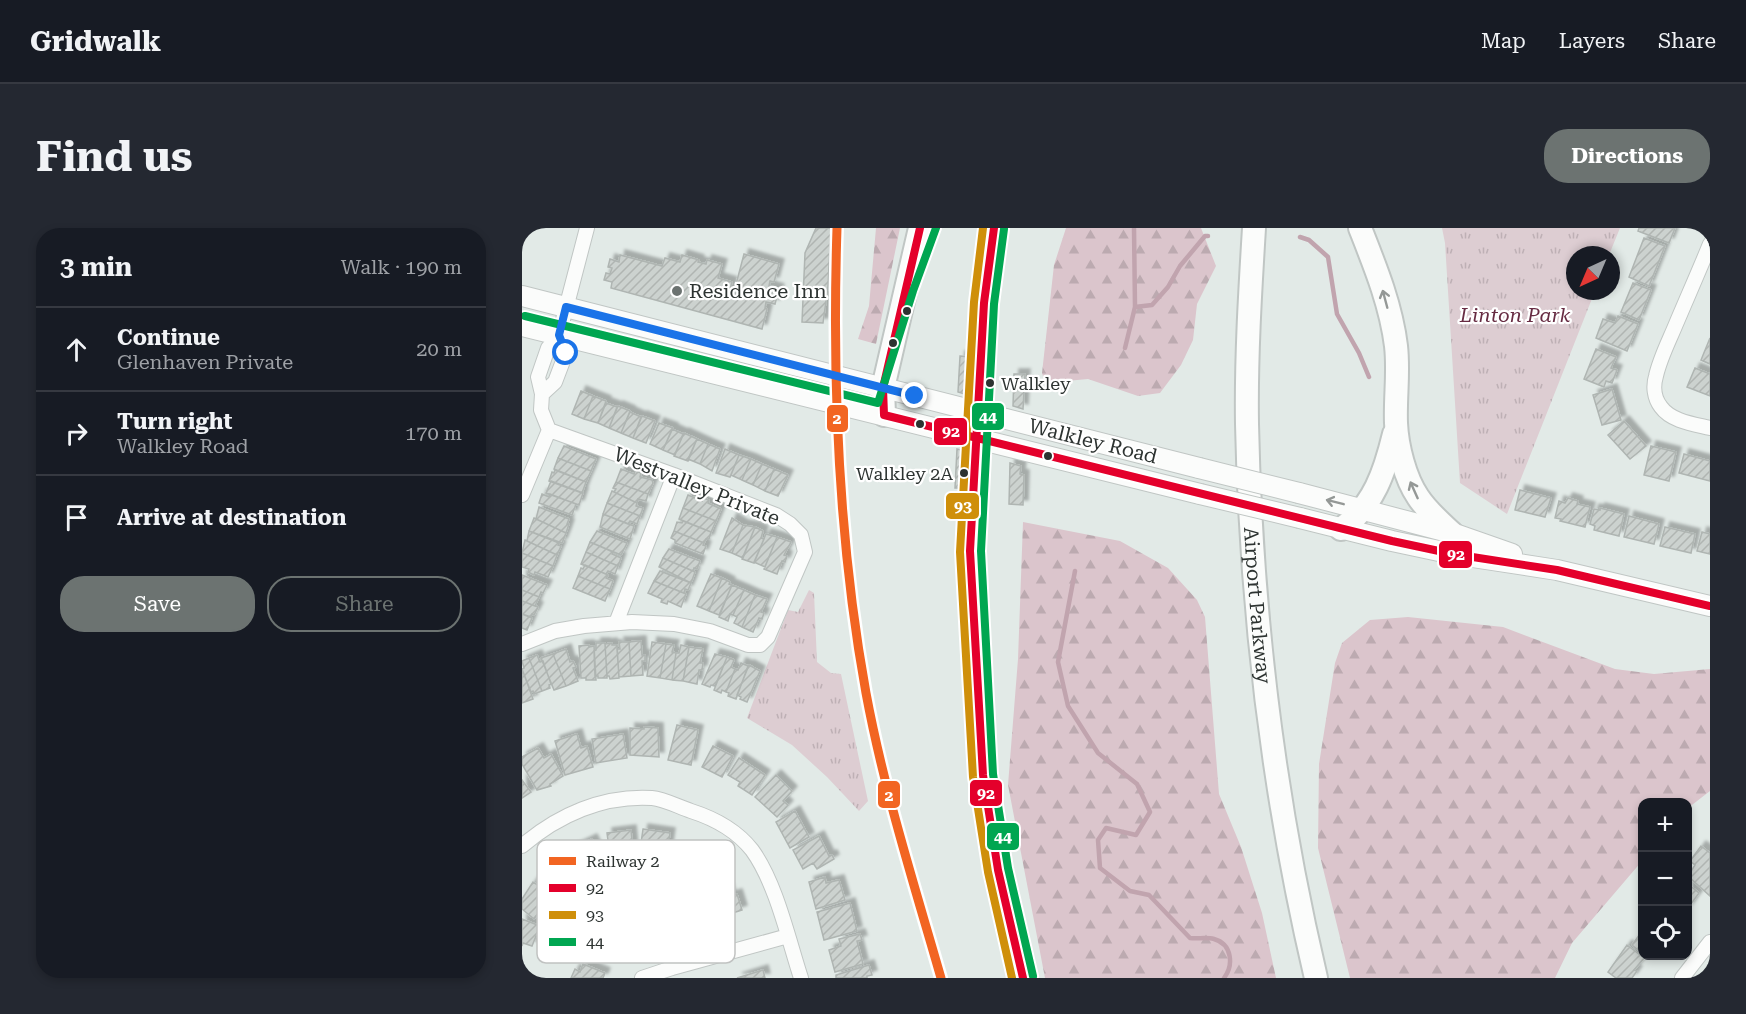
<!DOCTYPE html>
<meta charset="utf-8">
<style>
:root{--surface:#171b24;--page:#242831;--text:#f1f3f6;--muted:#9ea1a6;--line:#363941;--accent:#6c7371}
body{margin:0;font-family:"Roboto Serif",serif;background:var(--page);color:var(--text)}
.controls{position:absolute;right:18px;bottom:18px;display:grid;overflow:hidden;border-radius:12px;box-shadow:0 3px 9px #0003}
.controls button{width:54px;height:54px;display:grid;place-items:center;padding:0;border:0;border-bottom:2px solid var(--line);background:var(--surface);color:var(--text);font:30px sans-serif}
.compass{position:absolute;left:1044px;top:18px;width:54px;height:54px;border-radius:50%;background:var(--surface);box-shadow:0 3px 9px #0003;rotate:224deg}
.stop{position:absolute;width:18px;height:18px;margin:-14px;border:4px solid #1a73e8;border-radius:50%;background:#fff}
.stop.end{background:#1a73e8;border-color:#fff;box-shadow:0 2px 6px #0008}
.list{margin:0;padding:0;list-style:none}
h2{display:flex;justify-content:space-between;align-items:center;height:78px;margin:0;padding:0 24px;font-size:26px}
h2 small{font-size:20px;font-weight:400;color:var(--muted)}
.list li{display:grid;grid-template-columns:39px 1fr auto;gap:18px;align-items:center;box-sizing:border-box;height:84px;padding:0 24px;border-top:2px solid var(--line)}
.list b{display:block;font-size:22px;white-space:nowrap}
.list p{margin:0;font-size:20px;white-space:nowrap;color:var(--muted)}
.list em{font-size:20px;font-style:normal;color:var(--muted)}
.actions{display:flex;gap:12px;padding:18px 24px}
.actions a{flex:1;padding:14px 0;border:2px solid var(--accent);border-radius:24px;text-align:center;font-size:21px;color:var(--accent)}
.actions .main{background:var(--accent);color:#fff}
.icon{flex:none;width:33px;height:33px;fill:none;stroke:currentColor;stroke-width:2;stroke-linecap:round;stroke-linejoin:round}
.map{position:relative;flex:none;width:1188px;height:750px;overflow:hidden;border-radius:24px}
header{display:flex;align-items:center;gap:36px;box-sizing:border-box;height:84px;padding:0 30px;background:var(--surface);border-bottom:2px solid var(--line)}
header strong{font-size:28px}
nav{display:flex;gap:33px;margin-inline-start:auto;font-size:21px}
.intro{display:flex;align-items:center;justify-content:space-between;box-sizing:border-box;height:144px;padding:0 36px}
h1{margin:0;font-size:42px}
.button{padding:15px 27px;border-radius:24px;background:var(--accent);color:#fff;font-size:21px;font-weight:700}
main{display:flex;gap:36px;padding:0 36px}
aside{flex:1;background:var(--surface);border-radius:24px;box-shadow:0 3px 9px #0003}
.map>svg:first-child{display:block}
</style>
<header>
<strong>Gridwalk</strong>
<nav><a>Map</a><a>Layers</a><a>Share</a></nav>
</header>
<div class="intro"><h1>Find us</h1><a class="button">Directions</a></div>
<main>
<aside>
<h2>3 min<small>Walk · 190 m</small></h2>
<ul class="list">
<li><svg class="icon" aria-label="ahead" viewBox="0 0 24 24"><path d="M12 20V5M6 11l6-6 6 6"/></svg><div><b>Continue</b><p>Glenhaven Private</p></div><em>20 m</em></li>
<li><svg class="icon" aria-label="right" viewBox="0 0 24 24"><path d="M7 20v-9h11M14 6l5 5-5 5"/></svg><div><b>Turn right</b><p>Walkley Road</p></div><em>170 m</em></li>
<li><svg class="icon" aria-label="arrive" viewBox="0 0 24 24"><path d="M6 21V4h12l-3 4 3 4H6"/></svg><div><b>Arrive at destination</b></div></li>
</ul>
<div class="actions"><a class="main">Save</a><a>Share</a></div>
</aside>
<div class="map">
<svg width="1188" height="750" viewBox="0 0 1188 750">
<defs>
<pattern id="forest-firs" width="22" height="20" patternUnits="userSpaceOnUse" patternTransform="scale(1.5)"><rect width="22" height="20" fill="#dbc5cc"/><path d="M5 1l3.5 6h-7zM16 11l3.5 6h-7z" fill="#bcaab0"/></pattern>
<pattern id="park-tufts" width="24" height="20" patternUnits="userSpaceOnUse" patternTransform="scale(1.5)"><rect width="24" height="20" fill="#ddcdd2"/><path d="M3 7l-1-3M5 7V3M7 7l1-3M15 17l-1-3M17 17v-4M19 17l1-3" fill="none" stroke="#beb0b5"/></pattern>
<pattern id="building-hatch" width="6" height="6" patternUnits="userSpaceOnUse" patternTransform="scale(1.5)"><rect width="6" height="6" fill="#ccd2cf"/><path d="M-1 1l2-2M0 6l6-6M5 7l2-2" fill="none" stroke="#b0b5b2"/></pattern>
<filter id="shadow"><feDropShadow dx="5" dy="-5" stdDeviation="1.5" flood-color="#0004"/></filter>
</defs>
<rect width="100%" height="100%" fill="#e2eae7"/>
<path fill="url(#forest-firs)" d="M354 0H378L354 116 336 111 347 78Z
M544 0H679L694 38 675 76 671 112 659 137 638 165 616 168 566 151 523 155 520 145 532 37Z
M501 294 598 313 646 340 675 372 683 389 697 566 719 619 740 685 754 750H523L486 557 496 431Z
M886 389 981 399 1093 441 1132 446 1188 441V563L1166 580V574H1120V633L1050 715 1033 750H828L796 620 797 536 813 435 820 415 848 392Z"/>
<path fill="url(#park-tufts)" d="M920 0H1098L1087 27H1053V63H1073L985 286 938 255 923 15Z
M287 362 292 365 295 434 309 445 319 446 346 573 337 583 305 549 270 517 225 490 266 382 276 384Z"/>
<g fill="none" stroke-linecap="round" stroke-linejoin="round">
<path stroke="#c1a4ae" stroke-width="4.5" d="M778 9 787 12 806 29 815 86 837 125 847 149
M613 79 630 77 646 59 658 38 683 8H686
M603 120 613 79 612 0
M553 343 536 434 546 478 576 525 615 556 628 584 614 607 584 600 576 612 578 640 608 663 627 667 668 710C675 711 685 709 692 711 710 716 712 737 702 750"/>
</g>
<path fill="url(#building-hatch)" stroke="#afb5b2" stroke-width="1.5" filter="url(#shadow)" d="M294 0H309L306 58 301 95 280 94 283 25Z
M1117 0H1153L1147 15 1116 3Z
M1122 10 1143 18 1127 58 1107 49Z
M222 26 257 36 252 54 248 53 247 58 257 61 253 76 244 74 243 80 245 81 240 101 89 60 90 54 82 52 84 45 88 46 90 40 86 39 88 31 97 34 98 27 140 38 143 30 158 34 160 27 177 32 176 34 184 36 185 32 200 36 196 50 210 54 208 62 212 64Z
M1111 55 1129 62 1117 92 1099 84Z
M1096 88 1116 96 1105 123 1074 110 1081 91 1093 95Z
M1188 110V136L1179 132Z
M1074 121 1094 129 1089 140 1095 142 1090 155 1084 153 1082 159 1062 151Z
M438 128 448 129 446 167 436 164Z
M1173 140 1188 146V168L1165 159Z
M492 146H503L501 181 491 178Z
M1090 161 1099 192 1080 197 1071 167Z
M59 163 71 168 62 191 50 186Z
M71 168 84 173 76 195 62 191Z
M84 175 95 179 87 200 76 195Z
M96 178 108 183 99 205 87 200Z
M108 184 119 189 111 210 99 205Z
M120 188 133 193 124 215 111 210Z
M1102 193 1124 218 1108 231 1086 207Z
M137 195 151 200 141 222 128 216Z
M150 201 161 206 153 227 141 222Z
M162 205 175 211 166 233 152 228Z
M175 211 186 216 178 236 166 231Z
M186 216 198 221 190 243 178 236Z
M42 218 74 231 69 243 36 230Z
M1129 218 1154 224 1147 253 1122 247Z
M203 221 217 227 208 249 194 245Z
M435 221 444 223 441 260H433Z
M1162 226 1188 233V253L1157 245Z
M217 227 229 231 220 252 209 247Z
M36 230 69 243 64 254 32 241Z
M229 231 240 236 231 257 220 252Z
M488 235 499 238 498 246 502 247 501 277 487 276Z
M240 236 252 241 243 263 231 257Z
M99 241 112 246 113 243 119 245 118 249 130 252 131 255 126 266 94 254Z
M252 241 266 247 256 268 243 263Z
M33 242 64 254 60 265 27 253 30 244 32 245Z
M29 253 61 265 57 277 24 265Z
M94 254 126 266 124 273 116 271 115 275 92 264 94 261 91 260Z
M998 262 1029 270 1023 289 993 282Z
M90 263 115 275 114 278 121 280 118 288 85 275Z
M20 266 27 269 28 266 54 276 50 287 17 275Z
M166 267 180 273 181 270 187 272 186 275 199 281 194 293 161 280Z
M1046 270 1056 273 1055 276 1068 279 1063 299 1038 293 1039 291 1033 290 1037 273 1043 275Z
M85 275 118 288 115 296 108 293 106 296 81 286Z
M17 279 47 291 45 296H47L44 305 14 291Z
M161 280 194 293 189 304 157 291Z
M1078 280 1102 286 1097 308 1072 302 1073 298 1068 296 1072 281 1078 282Z
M81 286 112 298 108 311 78 299Z
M1107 288 1137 296 1132 316 1102 309Z
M12 290 44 305 40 315 7 303Z
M210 290 221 297 210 325 198 321Z
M161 293 189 304 187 311H184L182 315 152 303 155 294 160 295Z
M221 297 233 299 221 330 210 325Z
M233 299 241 303 239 310 242 311 232 335 220 331Z
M1143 299 1173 306 1169 325 1138 318Z
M7 303 37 315 36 317 39 318 35 327 5 313Z
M75 303 105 315 99 327 68 314Z
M152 303 182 315 181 317 184 318 181 326 153 315V312L149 310Z
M1180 304 1188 306V326L1175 323Z
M244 306 255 309 243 339 232 334Z
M255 309 269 314 262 327 265 328 263 334 260 333 255 346 242 341Z
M3 312 35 327 31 338 0 325Z
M68 314 91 324 90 326 99 330 96 338 64 324Z
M147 321 178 333 175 341 172 340 171 343 141 330Z
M64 324 96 338 93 346 86 343 84 346 59 336Z
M0 325 31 338 26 349 13 344 12 347 6 344 7 341 0 339Z
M141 330 173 344 169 355 137 339Z
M63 337 86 347 84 350 91 353 88 361 56 348 59 340 61 341Z
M138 343 169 355 166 362 163 361 162 365 132 353Z
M189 346 200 350 187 383 175 378Z
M0 347 25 357 21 365 19 364 17 369 0 362Z
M56 348 88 361 83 373 51 360Z
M200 350 208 354 207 356 210 357 197 387 187 383Z
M132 353 164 366 159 379 146 373 145 376 139 374 140 371 126 365Z
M210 357 222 362 211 387 208 386 206 393 197 389Z
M0 362 17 369 13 378 0 373Z
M222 362 233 367 220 399 212 395 215 389 211 387Z
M233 367 245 371 239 384 242 385 240 391 237 390 231 404 220 399Z
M0 373 16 379 12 387 10 386 9 389 0 386Z
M0 386 10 390 5 402 0 400Z
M116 413H119L120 427H123V433H120L121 447 109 448 107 414Z
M97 414H107L109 448 97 449 95 421H98Z
M130 414 144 416 138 450 125 448Z
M74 415H83L85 450H76V448H73L72 423 74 422Z
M90 415V417H95L97 450 88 451 87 448H85L83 416Z
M144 416 152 417 150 424 154 425 150 452 138 450Z
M67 417V419L72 418 74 452H64V450H59L57 418Z
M159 417 167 419 161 453 150 452 154 425H157Z
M167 419 181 421 178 435H181L180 442H177L175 456 161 453Z
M44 421 48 434 51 433 54 439 51 440 56 453 44 458 31 426Z
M31 426 44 458 32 462 19 430Z
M193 426 205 429 193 458 189 457 188 459 180 456Z
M15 427 18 434 21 433 29 456 27 457 28 460 20 463 7 430Z
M205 429 212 432 209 439 213 441 204 464 200 462 199 465 192 462Z
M7 430 20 463 12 466 11 463 9 464 0 441 2 440 0 433Z
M219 435 226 438 214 471 206 468 207 465 204 464 213 441 216 442Z
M227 437 238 443 225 474 218 471 219 469 215 467Z
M0 441 11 471 0 475Z
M155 497 176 502 169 537 146 532Z
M122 499 136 500 137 529 108 527V500L122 501Z
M55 506 59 520 65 518 71 539 43 547 33 513Z
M101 506 105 530 74 535 70 511Z
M191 518 211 528 200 549 180 539Z
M16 520 22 530 29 526 41 548 28 556 29 558 15 562 0 536V529Z
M217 530 243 547 230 567 216 558 218 554 206 547Z
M254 547 270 563 261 573 266 577 255 589 233 569Z
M0 552 9 564 0 570Z
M273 583 287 609 268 620 254 594Z
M121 601 148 605 145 626 118 622Z
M109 602 112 632 92 635 90 620H87L85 605Z
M297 608 307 628 310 627 312 631 295 641 291 635 281 641 271 622Z
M70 611 83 638 65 646 61 637 55 640 46 622Z
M1179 618 1188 625V668L1166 648 1173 637 1168 633Z
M303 649 304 655 317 652 323 672 294 681 287 654Z
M11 654 24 663 22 666 34 674 24 688 17 684 12 691 0 681V671Z
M1166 656 1177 665 1166 680Z
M207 662 208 668 215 666 220 682 195 690 188 668Z
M328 675 335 703 302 712 295 684Z
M0 691 18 698 15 705 19 706 17 710 14 708 10 718 1 715 0 718Z
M1120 703V725L1110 717Z
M338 706 340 712 335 713 341 736 313 744 307 722 319 718 317 711Z
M1105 717 1122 730 1112 742 1115 743 1110 750H1094L1086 744Z
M61 736 83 745 81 750H49L53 741 58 744Z
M347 737 350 747 345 748V750H314V747Z
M241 742 243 750H215Z"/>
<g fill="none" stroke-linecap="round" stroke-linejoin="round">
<defs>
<path id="minor" d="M1188 16C1177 43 1165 70 1154 96 1147 113 1138 130 1134 148 1131 158 1132 170 1139 179 1149 193 1171 196 1188 200
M20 166 33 154 44 125 37 107
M27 202 19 182 20 166 16 149 26 120 37 107 65 0
M0 267 27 202
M94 395 152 247
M0 416 33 403 62 398 110 394 152 396 188 403 226 417H238L246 409 283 324 279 307 268 296 254 287 152 247 27 202
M0 618C36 587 81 567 130 570 142 571 157 579 169 583 191 590 215 603 230 622 254 655 266 710 279 750
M120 750 150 740 266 708
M1160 750 1188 714"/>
<path id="secondary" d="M0 68 677 240
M0 98 678 266
M777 265 930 305 990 326
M778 290 870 313 931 326 1035 342 1188 378"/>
<g id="trunk">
<path id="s1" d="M732 0C728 65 724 131 725 196 729 383 751 568 794 750"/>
<path d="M838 0C853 38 869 77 874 118 877 144 873 169 874 195 875 218 883 250 896 269 905 283 918 294 930 305"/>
<path d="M362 187 361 160 398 0"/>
<path d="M819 301C852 278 863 243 872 206"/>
</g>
</defs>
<use href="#minor" stroke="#c0c6c4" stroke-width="16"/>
<use href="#secondary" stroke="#c0c6c4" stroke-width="22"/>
<use href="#trunk" stroke="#c0c6c4" stroke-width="26"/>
<use href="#minor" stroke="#fbfcfb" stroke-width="14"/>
<use href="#secondary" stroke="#fbfcfb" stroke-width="20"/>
<use href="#trunk" stroke="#fbfcfb" stroke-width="22"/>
<defs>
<path id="secondary-bridge" d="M677 240 777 265
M678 266 778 290"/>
</defs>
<use href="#secondary-bridge" stroke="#c0c6c4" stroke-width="22" stroke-linecap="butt"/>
<use href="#secondary-bridge" stroke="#fbfcfb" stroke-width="20"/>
<defs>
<path id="bus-1" d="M398 0 361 160 362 187 870 313 931 326 1035 342 1188 378
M472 0 462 75 448 323 461 547 476 642 501 750"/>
<path id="bus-2" d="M461 0 452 74 438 324 451 549 466 644 490 750"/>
<path id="bus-3" d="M482 1 472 76 459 323 471 546 486 640 511 748
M3 88 356 175 391 63 414 0"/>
</defs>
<use href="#bus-1" stroke="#fff" stroke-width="12"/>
<use href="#bus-2" stroke="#fff" stroke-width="12"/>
<use href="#bus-3" stroke="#fff" stroke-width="12"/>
<use href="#bus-1" stroke="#e4002b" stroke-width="8"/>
<use href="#bus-2" stroke="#cf8f0a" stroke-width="8"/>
<use href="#bus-3" stroke="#00a651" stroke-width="8"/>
<defs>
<path id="rail-1" d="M315 0C310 156 316 311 344 465 362 562 392 656 419 750"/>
</defs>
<use href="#rail-1" stroke="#fff" stroke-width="14"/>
<use href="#rail-1" stroke="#f26522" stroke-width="9"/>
</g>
<defs><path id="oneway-shaft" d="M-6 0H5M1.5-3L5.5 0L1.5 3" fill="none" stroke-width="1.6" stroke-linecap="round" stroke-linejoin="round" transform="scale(1.5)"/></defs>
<g stroke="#949896">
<use href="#oneway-shaft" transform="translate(863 71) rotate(-105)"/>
<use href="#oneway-shaft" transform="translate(892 262) rotate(-114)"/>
<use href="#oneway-shaft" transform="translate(813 274) rotate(-166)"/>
</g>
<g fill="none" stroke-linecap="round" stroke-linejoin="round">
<path stroke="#1a73e8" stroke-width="8" d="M44 125 37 107 44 79 393 168"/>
</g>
<circle fill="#6c7371" stroke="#fff" stroke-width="2" cx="155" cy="63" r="6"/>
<g fill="#2d3331" stroke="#fff" stroke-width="2">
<circle cx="385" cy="83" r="5"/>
<circle cx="371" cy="115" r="5"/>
<circle cx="468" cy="155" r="5"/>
<circle cx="398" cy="196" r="5"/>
<circle cx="526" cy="228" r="5"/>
<circle cx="442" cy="245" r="5"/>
</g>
<g text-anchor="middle" stroke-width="4.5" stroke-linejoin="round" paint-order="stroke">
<g font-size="18" fill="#2d3331" stroke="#fff" text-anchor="start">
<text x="479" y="162">Walkley</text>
<text x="431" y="252" text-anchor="end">Walkley 2A</text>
</g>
<g font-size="20" fill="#2d3331" stroke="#fff" text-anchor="start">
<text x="167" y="70">Residence Inn</text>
</g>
<g font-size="20" font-style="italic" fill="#672c43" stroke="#fff">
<text x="993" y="94">Linton Park</text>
</g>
<g font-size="20" fill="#2d3331" stroke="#fff">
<text transform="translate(571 213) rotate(14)" y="7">Walkley Road</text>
<text transform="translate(175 258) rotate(22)" y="7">Westvalley Private</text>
<text dy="7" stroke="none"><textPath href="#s1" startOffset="378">Airport Parkway</textPath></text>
</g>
</g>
<rect x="15" y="612" width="198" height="123" rx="9" fill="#fff" stroke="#c0c2c1" stroke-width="1.5"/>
<rect x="27" y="629" width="27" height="8" fill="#f26522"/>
<rect x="27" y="656" width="27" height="8" fill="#e4002b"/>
<rect x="27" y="683" width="27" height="8" fill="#cf8f0a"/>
<rect x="27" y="710" width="27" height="8" fill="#00a651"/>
<g font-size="16" fill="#2d3331">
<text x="64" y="639">Railway 2</text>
<text x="64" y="666">92</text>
<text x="64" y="693">93</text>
<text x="64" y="720">44</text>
</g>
<g stroke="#fff" stroke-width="2">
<rect x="449" y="174" width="34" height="29" rx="6" fill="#00a651"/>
<rect x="304" y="176" width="23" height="29" rx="6" fill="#f26522"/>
<rect x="411" y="189" width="35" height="29" rx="6" fill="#e4002b"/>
<rect x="423" y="264" width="35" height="28" rx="6" fill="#cf8f0a"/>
<rect x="916" y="312" width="35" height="29" rx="6" fill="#e4002b"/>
<rect x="447" y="551" width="34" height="28" rx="6" fill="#e4002b"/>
<rect x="355" y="552" width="24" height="29" rx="6" fill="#f26522"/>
<rect x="464" y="594" width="34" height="29" rx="6" fill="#00a651"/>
</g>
<g font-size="16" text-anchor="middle" font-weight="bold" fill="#fff">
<text x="466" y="194">44</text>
<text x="315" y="196">2</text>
<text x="429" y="209">92</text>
<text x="441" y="284">93</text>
<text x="934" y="332">92</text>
<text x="464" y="571">92</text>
<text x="367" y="573">2</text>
<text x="481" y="614">44</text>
</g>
</svg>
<div class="controls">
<button>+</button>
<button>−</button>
<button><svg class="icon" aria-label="locate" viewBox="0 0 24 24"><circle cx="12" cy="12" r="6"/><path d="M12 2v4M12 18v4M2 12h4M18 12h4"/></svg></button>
</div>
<svg class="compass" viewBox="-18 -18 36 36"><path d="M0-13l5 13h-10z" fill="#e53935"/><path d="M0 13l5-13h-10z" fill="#9ea1a6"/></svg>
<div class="stop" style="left:44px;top:125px"></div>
<div class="stop end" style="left:393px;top:168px"></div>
</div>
</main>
